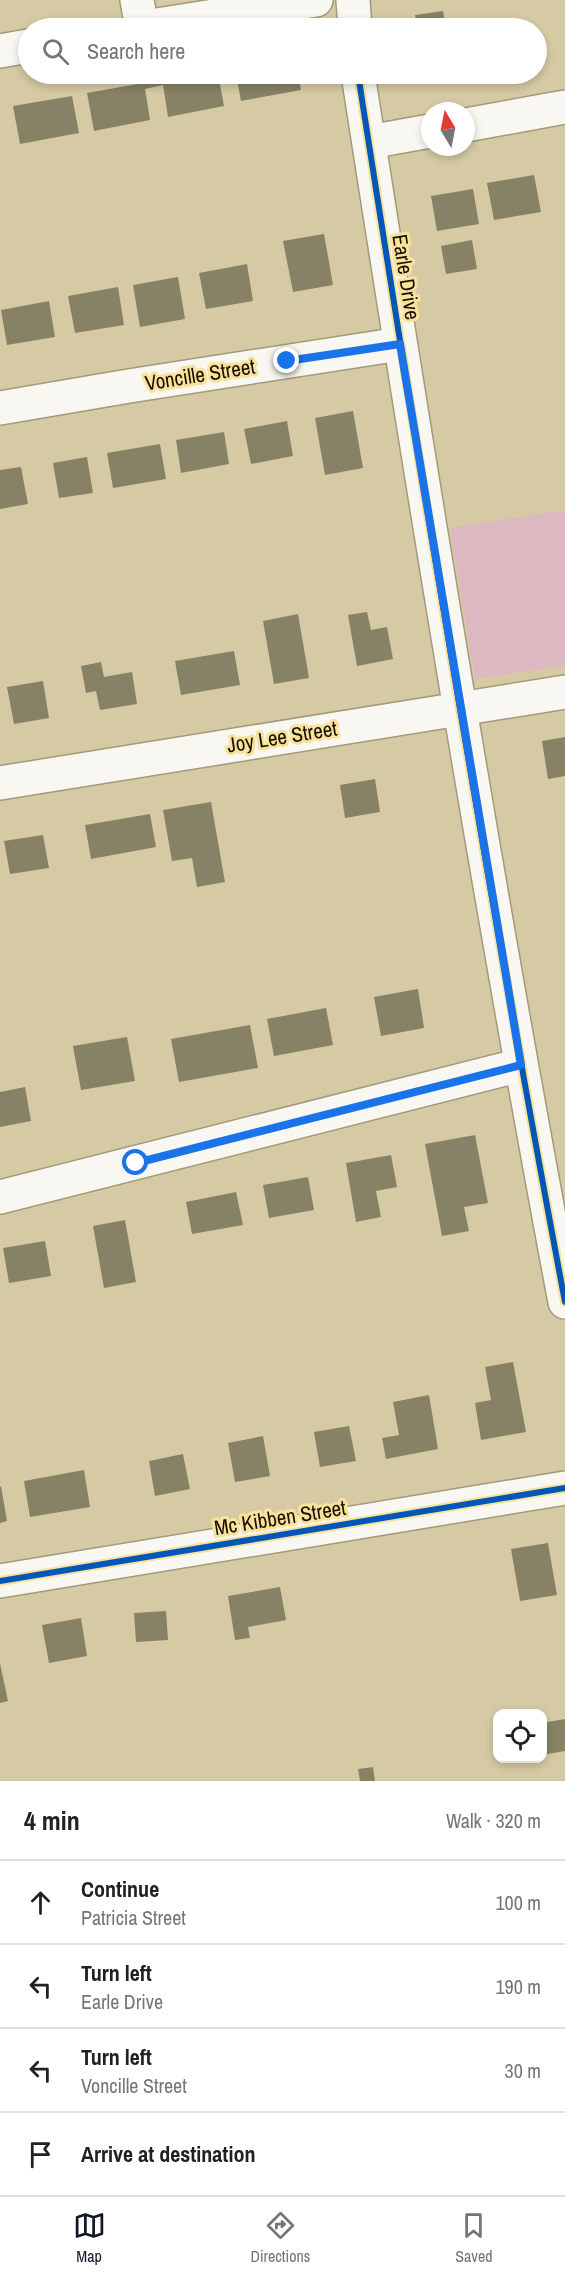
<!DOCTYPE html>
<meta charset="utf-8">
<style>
:root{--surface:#fff;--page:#f6f6f6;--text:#202124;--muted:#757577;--line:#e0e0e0;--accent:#111827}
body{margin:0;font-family:"Archivo Narrow",sans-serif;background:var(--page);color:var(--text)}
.controls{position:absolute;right:18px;bottom:18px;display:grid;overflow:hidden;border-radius:12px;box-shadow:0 3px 9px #0003}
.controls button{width:54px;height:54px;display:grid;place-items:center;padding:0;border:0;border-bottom:2px solid var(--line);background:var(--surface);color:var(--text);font:30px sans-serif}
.compass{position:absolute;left:421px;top:102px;width:54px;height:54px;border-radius:50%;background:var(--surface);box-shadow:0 3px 9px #0003;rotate:350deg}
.stop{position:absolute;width:18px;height:18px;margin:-14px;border:4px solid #1a73e8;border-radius:50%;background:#fff}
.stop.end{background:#1a73e8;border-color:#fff;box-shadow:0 2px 6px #0008}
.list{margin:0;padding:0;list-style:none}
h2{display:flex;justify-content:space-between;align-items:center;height:78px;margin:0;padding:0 24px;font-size:26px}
h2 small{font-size:20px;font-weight:400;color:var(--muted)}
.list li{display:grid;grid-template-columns:39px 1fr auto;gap:18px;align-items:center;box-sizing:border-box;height:84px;padding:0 24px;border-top:2px solid var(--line)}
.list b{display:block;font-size:22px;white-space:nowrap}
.list p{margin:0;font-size:20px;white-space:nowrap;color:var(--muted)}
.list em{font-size:20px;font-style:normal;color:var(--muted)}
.icon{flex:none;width:33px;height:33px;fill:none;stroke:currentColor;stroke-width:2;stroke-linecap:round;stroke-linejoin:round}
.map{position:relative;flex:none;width:565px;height:1781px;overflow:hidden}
.search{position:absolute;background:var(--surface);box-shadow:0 3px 9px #0003;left:18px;right:18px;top:18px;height:66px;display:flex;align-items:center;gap:15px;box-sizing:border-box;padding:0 21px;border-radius:33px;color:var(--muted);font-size:22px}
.sheet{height:414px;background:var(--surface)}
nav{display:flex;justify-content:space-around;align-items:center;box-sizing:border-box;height:84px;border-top:2px solid var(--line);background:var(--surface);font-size:16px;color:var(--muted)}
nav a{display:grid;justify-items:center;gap:3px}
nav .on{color:var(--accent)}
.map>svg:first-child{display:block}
</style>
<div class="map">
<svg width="565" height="1781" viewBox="0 0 565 1781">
<rect width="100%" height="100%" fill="#d6caa4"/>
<path fill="#dcb9c1" d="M565 510V666L475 679 450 528Z"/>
<path fill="#878266" d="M443 11 446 28H417L415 15Z
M194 74H218L224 106 168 117 163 85 145 89 150 120 94 131 87 93Z
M236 74H298L301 90 241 101Z
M72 96 79 133 20 144 13 106Z
M534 175 541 212 494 220 487 183Z
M473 189 479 224 437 231 431 196Z
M324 234 333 285 293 292 283 241Z
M472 240 477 269 446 274 441 246Z
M247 264 253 301 206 309 199 273Z
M178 277 185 319 140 327 133 285Z
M118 287 124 325 75 333 68 296Z
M49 301 55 337 7 345 1 310Z
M353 411 363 468 325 475 315 418Z
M287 421 293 456 251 464 244 429Z
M224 432 229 464 181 473 176 440Z
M160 444 166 479 113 488 107 453Z
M87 457 93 493 59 498 53 463Z
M21 467 28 504 0 509V470Z
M367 612 371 630 387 627 393 659 357 666 348 615Z
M298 614 309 678 274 684 263 621Z
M234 651 240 685 181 695 175 661Z
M101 662 104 677 132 672 137 704 100 710 96 691 86 693 81 666Z
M43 681 49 718 14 724 7 687Z
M565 737V776L548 779 542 741Z
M375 779 380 812 345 818 340 785Z
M211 802 225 882 197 887 192 858 172 861 163 810Z
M150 814 156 847 91 859 85 825Z
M43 835 49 868 10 874 4 841Z
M418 989 424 1028 381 1036 374 997Z
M326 1008 333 1045 274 1056 267 1019Z
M250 1025 258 1068 179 1082 171 1039Z
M127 1037 135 1081 81 1090 73 1046Z
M25 1087 31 1121 0 1127V1092Z
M475 1135 488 1203 464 1207 469 1231 442 1236 425 1144Z
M391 1155 397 1187 376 1191 381 1217 356 1222 346 1163Z
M308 1177 314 1210 269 1218 263 1185Z
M236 1192 243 1225 192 1234 186 1202Z
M125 1220 136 1282 104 1288 93 1226Z
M45 1241 51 1276 9 1283 3 1248Z
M513 1362 526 1432 481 1440 475 1403 491 1400 485 1367Z
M429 1395 438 1449 386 1459 382 1438 399 1435 393 1402Z
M349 1426 356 1461 320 1467 314 1432Z
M263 1436 270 1476 235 1482 228 1443Z
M183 1454 190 1489 155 1496 149 1461Z
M84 1470 90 1507 30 1517 24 1481Z
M1 1486 7 1521 0 1523V1487Z
M548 1543 557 1595 520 1601 511 1549Z
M280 1587 286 1620 248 1627 250 1638 235 1640 228 1596Z
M166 1611 168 1640 136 1642 134 1613Z
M81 1618 87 1656 49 1663 42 1625Z
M0 1663 8 1701 0 1703Z
M565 1719V1751L542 1755V1723Z
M373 1767 375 1781H360L358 1769Z"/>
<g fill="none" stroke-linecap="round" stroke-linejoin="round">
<defs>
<path id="minor" d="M137 0 142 28
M353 0 355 28
M138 28 316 0
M0 51 28 46
M358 74C422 484 488 894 565 1302
M466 125 565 107
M369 142 430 131
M0 408 129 386 400 344
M0 783 565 692
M0 1197 521 1065
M0 1581 565 1488"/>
</defs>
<use href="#minor" stroke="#a39a7b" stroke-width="36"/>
<use href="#minor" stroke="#f9f7f1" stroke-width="33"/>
<defs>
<path id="cycleway" d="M358 74C422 484 488 894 565 1302
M0 1581 565 1488"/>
</defs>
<use href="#cycleway" stroke="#f9e29c" stroke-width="10"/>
<use href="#cycleway" stroke="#0057b8" stroke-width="6"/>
</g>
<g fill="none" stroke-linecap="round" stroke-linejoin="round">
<path stroke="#1a73e8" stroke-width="8" d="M136 1163 521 1065 400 344 287 361"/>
</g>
<g text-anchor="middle" stroke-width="6" stroke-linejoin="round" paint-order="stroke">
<g font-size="21" fill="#181000" stroke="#f9e29c">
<text transform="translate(406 277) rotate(81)" y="7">Earle Drive</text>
<text transform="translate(200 375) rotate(-9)" y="7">Voncille Street</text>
<text transform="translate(282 737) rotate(-9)" y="7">Joy Lee Street</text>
<text transform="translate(280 1518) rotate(-9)" y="7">Mc Kibben Street</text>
</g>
</g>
</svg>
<div class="controls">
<button><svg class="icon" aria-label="locate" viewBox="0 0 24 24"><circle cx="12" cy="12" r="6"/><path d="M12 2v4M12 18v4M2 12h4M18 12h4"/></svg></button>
</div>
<svg class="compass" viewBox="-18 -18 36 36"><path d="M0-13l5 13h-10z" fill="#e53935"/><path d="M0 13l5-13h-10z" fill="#757577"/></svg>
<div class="stop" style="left:136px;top:1163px"></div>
<div class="stop end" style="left:287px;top:361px"></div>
<div class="search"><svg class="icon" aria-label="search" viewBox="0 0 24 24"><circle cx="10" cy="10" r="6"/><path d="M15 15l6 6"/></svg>Search here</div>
</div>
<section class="sheet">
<h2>4 min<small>Walk · 320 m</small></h2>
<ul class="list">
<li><svg class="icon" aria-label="ahead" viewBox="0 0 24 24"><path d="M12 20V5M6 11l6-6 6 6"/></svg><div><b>Continue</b><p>Patricia Street</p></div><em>100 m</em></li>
<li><svg class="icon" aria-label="left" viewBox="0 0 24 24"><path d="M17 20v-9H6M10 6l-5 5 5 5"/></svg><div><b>Turn left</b><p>Earle Drive</p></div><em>190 m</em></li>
<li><svg class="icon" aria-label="left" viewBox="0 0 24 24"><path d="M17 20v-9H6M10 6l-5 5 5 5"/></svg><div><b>Turn left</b><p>Voncille Street</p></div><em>30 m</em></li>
<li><svg class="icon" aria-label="arrive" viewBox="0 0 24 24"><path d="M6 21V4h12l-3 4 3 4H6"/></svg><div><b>Arrive at destination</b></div></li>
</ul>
</section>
<nav>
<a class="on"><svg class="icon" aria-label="map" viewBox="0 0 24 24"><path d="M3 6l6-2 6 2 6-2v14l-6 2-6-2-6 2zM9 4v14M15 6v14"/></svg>Map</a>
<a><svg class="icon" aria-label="directions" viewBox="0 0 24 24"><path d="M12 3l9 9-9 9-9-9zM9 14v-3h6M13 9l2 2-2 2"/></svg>Directions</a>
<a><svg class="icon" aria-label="saved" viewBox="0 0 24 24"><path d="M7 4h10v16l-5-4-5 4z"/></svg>Saved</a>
</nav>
